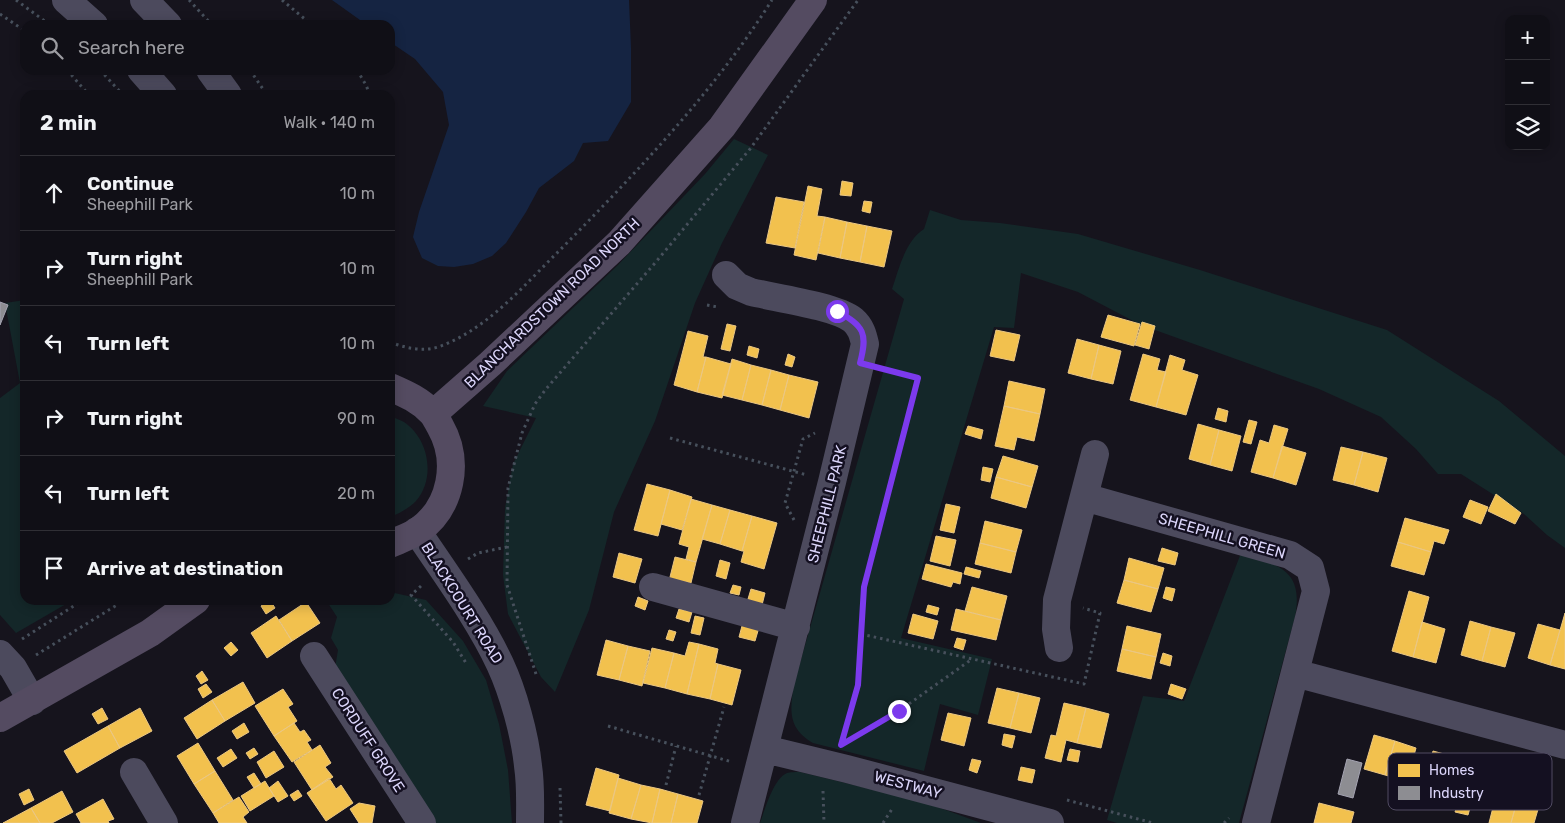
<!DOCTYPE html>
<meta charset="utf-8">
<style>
:root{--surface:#100f16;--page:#1e1d23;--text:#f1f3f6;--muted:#9c9ca1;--line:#302f35}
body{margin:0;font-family:Rubik,sans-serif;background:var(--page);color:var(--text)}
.controls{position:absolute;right:15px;top:15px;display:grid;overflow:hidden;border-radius:10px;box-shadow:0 2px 12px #0003}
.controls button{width:45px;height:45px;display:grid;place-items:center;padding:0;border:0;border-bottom:1px solid var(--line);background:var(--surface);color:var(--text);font:25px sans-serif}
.stop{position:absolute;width:15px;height:15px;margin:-11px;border:4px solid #7c3aed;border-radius:50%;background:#fff}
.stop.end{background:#7c3aed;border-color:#fff;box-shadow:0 1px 5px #0008}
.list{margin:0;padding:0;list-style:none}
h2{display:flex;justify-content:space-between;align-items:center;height:65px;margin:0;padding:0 20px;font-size:21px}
h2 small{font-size:16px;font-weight:400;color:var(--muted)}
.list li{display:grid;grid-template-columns:32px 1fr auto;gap:15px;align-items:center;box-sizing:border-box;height:75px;padding:0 20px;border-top:1px solid var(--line)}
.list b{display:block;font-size:19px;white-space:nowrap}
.list p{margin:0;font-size:16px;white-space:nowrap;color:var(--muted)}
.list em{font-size:16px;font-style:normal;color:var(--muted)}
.icon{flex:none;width:28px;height:28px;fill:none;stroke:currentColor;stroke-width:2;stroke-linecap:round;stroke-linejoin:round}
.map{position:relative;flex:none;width:1565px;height:823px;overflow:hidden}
.search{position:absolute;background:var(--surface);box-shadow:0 2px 12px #0003;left:20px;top:20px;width:375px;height:55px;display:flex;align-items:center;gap:12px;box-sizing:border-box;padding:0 18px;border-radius:15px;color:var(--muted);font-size:19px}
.panel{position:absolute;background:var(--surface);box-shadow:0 2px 12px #0003;left:20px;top:90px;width:375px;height:515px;border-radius:15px}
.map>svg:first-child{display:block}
</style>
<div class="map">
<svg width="1565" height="823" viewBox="0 0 1565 823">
<rect width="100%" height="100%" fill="#16141d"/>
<path fill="#142729" d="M734 139 768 155 722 243 695 303 655 421 614 512 589 610 555 692 541 677 508 614 503 575 505 508 513 464 536 418 483 406 507 371 618 265 705 174Z
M930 210 961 220 1000 223 1078 234 1200 270 1387 330 1499 401 1565 456V548L1547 535 1524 514 1461 474H1438L1416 449 1381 417 1319 389 1141 325 1078 292 1021 273 1014 328 994 327 901 638 992 659 978 715 940 704 924 771 813 743C787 728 790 709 794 684L904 299 892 289C899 269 905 241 924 229Z
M25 300V600H73L16 633 0 615V398L20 383 5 303Z
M390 416C395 418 400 420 404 422 429 439 436 478 416 501 408 509 400 513 390 517Z
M1241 553C1279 565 1304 570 1295 617L1239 823H1117L1107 820 1143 696 1184 701Z
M390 592 426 600 463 641 486 680 499 724 508 770 512 823H434L335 668 338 650 331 638 337 617 326 600H390Z
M800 772 924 802 981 823H760C765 810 773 779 787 773 790 772 796 772 800 772Z"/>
<path fill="#152442" d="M332 0H629L631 48V102L608 141 583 143 574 161 539 188 526 212 506 243 492 256 473 264 454 267 438 266 422 258 413 237 419 212 449 125 443 92 415 59 390 42V25H367Z"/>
<path fill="#f2c14e" stroke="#ebc782" d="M842 181 853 183 851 196 840 195Z
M808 186 822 189 817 216 825 217 816 260 794 255Z
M776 197 804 202 795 248 766 243Z
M864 201 872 202 870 213 862 211Z
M825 217 847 222 840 258 818 253Z
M847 222 867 226 860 262 840 258Z
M867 226 892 231 884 267 860 262Z
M1108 315 1140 324 1134 346 1101 337Z
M1142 322 1155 326 1149 349 1135 345Z
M727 324 736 326 730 351 721 349Z
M996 330 1020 335 1014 361 990 356Z
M688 331 708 336 703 357H706L697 392 674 385Z
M1077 339 1099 345 1091 379 1068 373Z
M1099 345 1121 351 1113 384 1091 379Z
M749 346 759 349 757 358 747 355Z
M788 354 795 357 792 367 785 365Z
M1143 354 1160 359 1157 370 1166 372 1156 407 1130 400Z
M1170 355 1185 360 1182 370 1198 375 1186 415 1156 407Z
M706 357 731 364 722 398 697 392Z
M732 359 751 365 742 400 722 395Z
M751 365 771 370 762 405 742 400Z
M771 370 789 375 780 410 762 405Z
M789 375 818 382 809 418 780 410Z
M1009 381 1045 389 1040 414 1004 406Z
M1004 406 1040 414 1034 441 1017 437 1014 450 995 446Z
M1218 408 1228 411 1226 422 1215 419Z
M1249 420 1257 422 1251 444 1243 442Z
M1198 424 1219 430 1210 465 1189 459Z
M1274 425 1288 429 1273 478 1251 472 1260 440 1269 443Z
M968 426 983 430 981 439 965 434Z
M1219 430 1241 436 1232 471 1210 465Z
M1282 446 1306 453 1296 485 1273 478Z
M1341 447 1363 452 1354 485 1333 480Z
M1363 452 1387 458 1378 492 1354 485Z
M1003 456 1038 466 1032 487 996 477Z
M983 467 993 469 990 482 981 480Z
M996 477 1032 487 1026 508 991 498Z
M647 484 670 490 658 536 634 530Z
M670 490 692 497 682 530 661 524Z
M1496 494 1521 513 1515 524 1488 511Z
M691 499 712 505 696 562 686 559 689 547 679 544Z
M1470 500 1488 507 1481 524 1463 517Z
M946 504 960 507 954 533 940 530Z
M712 505 730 510 720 544 702 539Z
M730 510 752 516 742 551 720 544Z
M752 516 777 523 764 569 741 562 744 551H742Z
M1405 518 1449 530 1444 544 1434 541 1431 552 1398 542Z
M985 521 1022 530 1016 552 980 543Z
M936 536 956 540 950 566 930 561Z
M1398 542 1431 552 1424 575 1391 566Z
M980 543 1016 552 1011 573 975 564Z
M1162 548 1178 553 1175 565 1158 561Z
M619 553 642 559 635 583 613 577Z
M675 557 696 562 691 583 681 581 668 585Z
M1129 558 1164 568 1158 589 1124 580Z
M720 560 730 563 726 579 716 576Z
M926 564 962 573 960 584 953 582 951 587 922 579Z
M966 567 981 571 979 578 964 574Z
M1124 580 1158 589 1151 612 1117 603Z
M733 585 741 587 739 595 730 593Z
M972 587 1007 596 1001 620 965 611Z
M1166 587 1175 589 1172 601 1163 598Z
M751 589 765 593 761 609 748 599Z
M1409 591 1429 597 1413 657 1392 651Z
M638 597 648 601 645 610 635 606Z
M270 600 275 608 266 614 261 606Z
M306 602 320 623 292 641 279 620Z
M928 605 939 608 937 615 926 612Z
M679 609 692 612 689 622 676 618Z
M956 609 1001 620 996 640 951 630Z
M1565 613V669L1550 665Z
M913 614 938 621 933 639 908 633Z
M276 616 292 641 267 658 251 633Z
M695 616 704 618 700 635 691 633Z
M747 621 760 624 755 641 739 637 742 626Z
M1470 621 1491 627 1482 661 1461 655Z
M1422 622 1445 629 1436 663 1413 657Z
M1538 624 1560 630 1550 665 1528 658Z
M1127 626 1161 634 1156 657 1122 649Z
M1491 627 1515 633 1505 667 1482 661Z
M669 630 676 632 673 641 666 639Z
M957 638 966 640 963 650 954 647Z
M606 640 628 646 619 680 597 675Z
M231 642 238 650 231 656 224 648Z
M689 642 699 644 687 694 665 688 674 653 685 656Z
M699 644 718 649 715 663 718 664 710 699 687 694Z
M628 646 650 651 642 686 619 680Z
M652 648 674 653 665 688 643 683Z
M1122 649 1156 657 1151 679 1117 671Z
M1163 653 1172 656 1170 666 1160 663Z
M718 664 741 670 732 705 710 699Z
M202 671 208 680 201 684 196 676Z
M243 682 255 703 225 721 212 700Z
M206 684 212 692 203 698 198 689Z
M1171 684 1186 689 1182 699 1168 694Z
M997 688 1019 693 1010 728 988 723Z
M283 689 293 704 288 707 297 721 274 736 255 706Z
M1019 693 1040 698 1031 733 1010 728Z
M212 700 225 721 197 739 184 718Z
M1064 703 1086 708 1077 743 1066 740 1061 762 1045 758 1051 735 1056 736Z
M102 708 108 719 98 724 92 714Z
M140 708 152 731 120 748 108 726Z
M1086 708 1109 714 1101 748 1077 743Z
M948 713 971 718 964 746 941 740Z
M244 723 249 732 237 739 232 731Z
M294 723 300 732 304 730 311 740 307 742 312 750 292 762 274 736Z
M108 726 120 748 77 773 64 751Z
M1004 734 1015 736 1012 748 1002 745Z
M1374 735 1395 741 1385 775 1364 769Z
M1395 741 1416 748 1407 781 1385 775Z
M198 743 215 771 194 784 177 756Z
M320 745 331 763 325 767 333 777 312 790 294 762Z
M254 748 258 754 250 759 246 753Z
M231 749 237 758 223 767 217 758Z
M1070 749 1080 751 1078 762 1067 760Z
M274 751 284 767 266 778 257 762Z
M1433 751 1459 758 1445 808 1428 804 1432 788 1423 785Z
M1459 758 1482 765 1468 815 1455 812 1460 796 1449 793Z
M972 759 981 761 977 773 969 770Z
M1021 767 1035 770 1032 783 1018 780Z
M596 768 619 775 610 811 586 805Z
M215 771 233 800 213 813 194 784Z
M254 773 261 784 254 788 247 777Z
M329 778 336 789 341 785 353 803 326 821 307 793Z
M618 778 641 785 631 819 609 813Z
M265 781 274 796 250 811 241 796Z
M278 781 288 796 278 802 269 788Z
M641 785 660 789 652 823 631 819Z
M1498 788 1519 794 1511 823H1489Z
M29 789 34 800 24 805 19 794Z
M660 789 678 794 671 823H652Z
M298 790 302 796 294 801 290 795Z
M62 791 73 812 52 823H40L31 808Z
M678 794 703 801 697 823H671Z
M1519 794 1541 799 1534 823H1511Z
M239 797 249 812 243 817 247 823H219L213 813Z
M103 799 114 819 108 821 109 823H81L76 814Z
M359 803 375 806 372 823H359L350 809Z
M1319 803 1354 812 1351 823H1314Z
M31 808 40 823H3Z"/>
<path fill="#8d8d92" stroke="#a4a3b1" d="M0 302 8 305 0 325Z
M1347 759 1362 763 1353 798 1338 794Z"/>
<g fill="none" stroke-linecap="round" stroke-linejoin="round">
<path stroke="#47505c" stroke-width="3" stroke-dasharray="2.5 4" stroke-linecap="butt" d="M16 0 46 22
M189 0 212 25
M282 0 312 25
M0 14 25 31
M67 70 89 95
M100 70 123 95
M250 70 267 95
M357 70 366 85 370 95
M707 305 718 307
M390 342C405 348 423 352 438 347 487 330 523 286 559 251 636 173 713 93 772 0
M670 438 807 475
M794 520 785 503 803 439 815 433
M468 559 478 553 507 547
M421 586 411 595 453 642 466 663
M861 634 1084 684 1100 613 1083 608
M22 639 83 600
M36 655 125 600
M536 674 507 585 508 488 522 433 535 404 546 389 655 263 750 149 858 0
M608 726 732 762
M842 741 857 685 864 587 918 378 886 370
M848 741 899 711 972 659
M666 785 676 746
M560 788 561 823
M823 791 824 823
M699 795 724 707
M1067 800 1153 823
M883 823 892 809
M1224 823 1229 818"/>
<path stroke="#4c4a5d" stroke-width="28" d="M66 0 94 25
M144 0 168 25
M141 70 163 95
M210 70 228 95
M726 275 737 286 751 292C776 298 835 306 853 320 861 327 863 335 865 344L832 482 745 823
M1084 497 1290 555 1310 568 1316 591 1256 823
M417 531C445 573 479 619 500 664 513 692 525 735 528 766 531 785 530 804 530 823
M653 587 796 627
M1059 648 1056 629 1057 600 1095 454
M0 654 13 668 32 701
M314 656 422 823
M1295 673 1565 745
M765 749 847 769 1050 823
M134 772 164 823"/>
<path stroke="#544b61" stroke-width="28" d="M390 387C406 394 420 400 432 413 435 416 437 421 440 426 460 461 452 507 418 531 410 536 399 540 390 544
M433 414 490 364 619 243 722 127 813 0
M0 718 150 633 196 600"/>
</g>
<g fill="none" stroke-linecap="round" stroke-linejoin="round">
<path stroke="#7c3aed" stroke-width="6" d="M837 311C864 326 868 333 860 363L918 378 864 587 858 685 841 745 899 711"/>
</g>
<g text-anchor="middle" stroke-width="5" stroke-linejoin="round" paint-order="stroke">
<g font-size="15" fill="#dbd5fa" stroke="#141021">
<text transform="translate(552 303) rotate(-44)" y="5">BLANCHARDSTOWN ROAD NORTH</text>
<text transform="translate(827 504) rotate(-76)" y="5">SHEEPHILL PARK</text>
<text transform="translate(1222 536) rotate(16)" y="5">SHEEPHILL GREEN</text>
<text transform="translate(462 603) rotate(58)" y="5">BLACKCOURT ROAD</text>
<text transform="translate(368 740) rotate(57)" y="5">CORDUFF GROVE</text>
<text transform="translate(908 785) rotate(15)" y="5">WESTWAY</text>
</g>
</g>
<rect x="1388" y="753" width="164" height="57" rx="8" fill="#141021" stroke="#504b62" stroke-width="1"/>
<rect x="1398" y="764" width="22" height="13" fill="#f2c14e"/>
<rect x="1398" y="786" width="22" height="14" fill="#8d8d92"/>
<g font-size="14" fill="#dbd5fa">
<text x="1429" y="775">Homes</text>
<text x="1429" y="798">Industry</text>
</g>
</svg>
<div class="controls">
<button>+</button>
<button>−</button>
<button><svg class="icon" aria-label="layers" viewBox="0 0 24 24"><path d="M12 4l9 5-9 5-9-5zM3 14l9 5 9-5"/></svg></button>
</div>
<div class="stop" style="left:837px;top:311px"></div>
<div class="stop end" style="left:899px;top:711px"></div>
<div class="search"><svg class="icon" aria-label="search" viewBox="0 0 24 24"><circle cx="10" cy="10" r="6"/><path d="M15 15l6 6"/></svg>Search here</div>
<section class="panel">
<h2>2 min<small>Walk · 140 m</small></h2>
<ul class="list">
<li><svg class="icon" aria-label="ahead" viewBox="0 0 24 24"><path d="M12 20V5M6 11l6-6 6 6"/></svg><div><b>Continue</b><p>Sheephill Park</p></div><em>10 m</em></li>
<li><svg class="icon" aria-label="right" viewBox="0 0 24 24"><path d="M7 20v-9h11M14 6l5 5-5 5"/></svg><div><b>Turn right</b><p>Sheephill Park</p></div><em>10 m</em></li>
<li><svg class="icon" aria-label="left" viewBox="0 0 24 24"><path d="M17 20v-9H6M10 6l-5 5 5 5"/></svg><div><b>Turn left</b></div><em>10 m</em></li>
<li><svg class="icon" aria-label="right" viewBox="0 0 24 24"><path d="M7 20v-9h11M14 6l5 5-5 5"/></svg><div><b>Turn right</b></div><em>90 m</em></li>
<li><svg class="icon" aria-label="left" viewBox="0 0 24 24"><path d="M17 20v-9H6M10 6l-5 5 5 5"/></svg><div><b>Turn left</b></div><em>20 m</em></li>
<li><svg class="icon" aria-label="arrive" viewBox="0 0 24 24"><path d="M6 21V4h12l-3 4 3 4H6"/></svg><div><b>Arrive at destination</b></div></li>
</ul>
</section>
</div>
